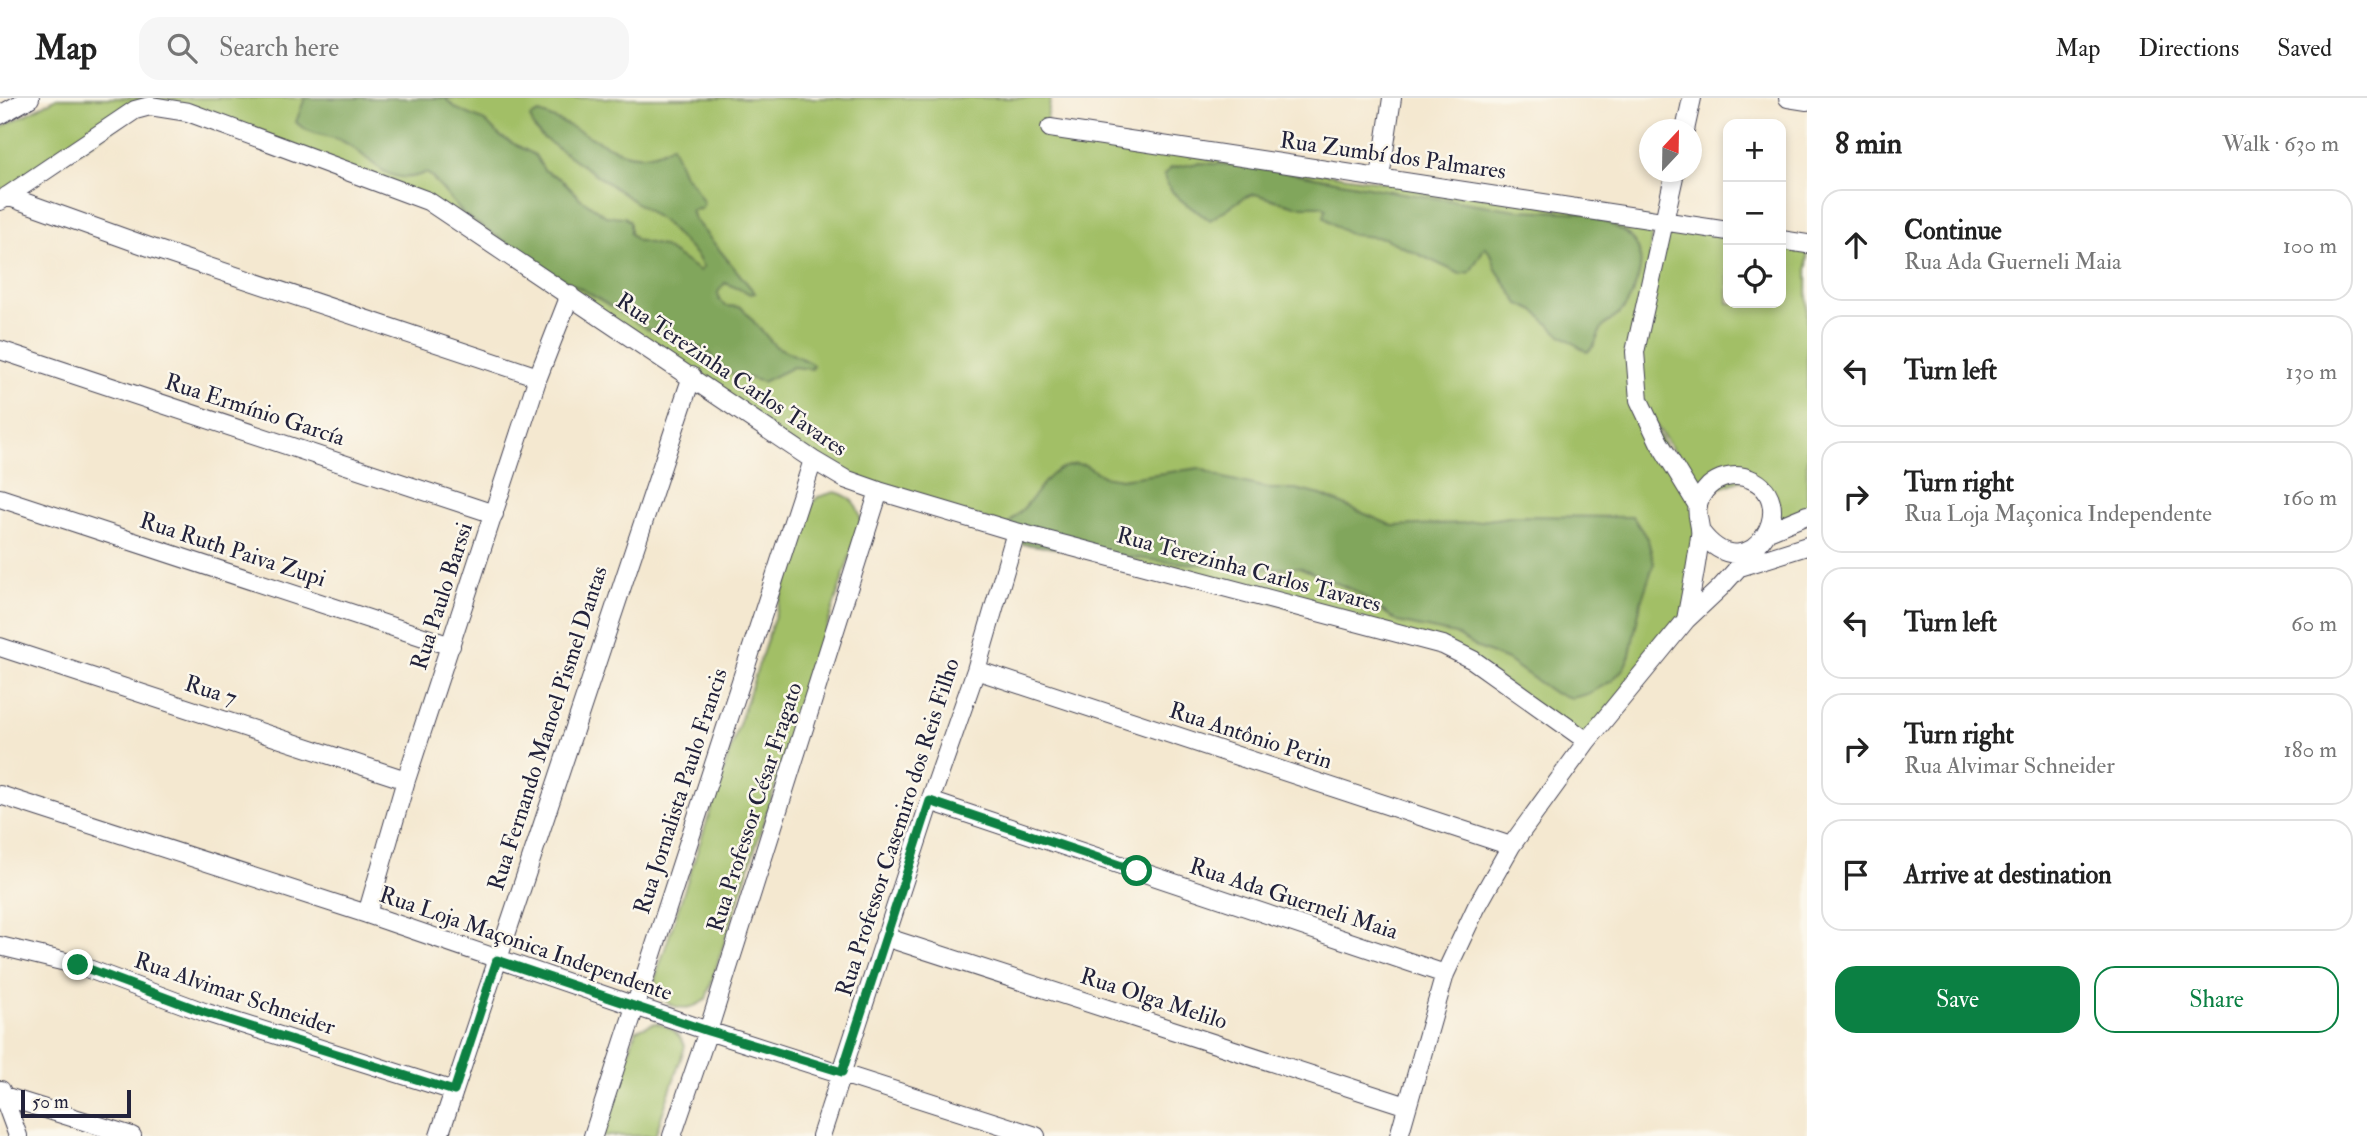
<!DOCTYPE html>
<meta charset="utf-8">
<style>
:root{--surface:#fff;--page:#f6f6f6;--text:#222;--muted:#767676;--line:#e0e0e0;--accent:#0b8043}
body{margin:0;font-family:"IM FELL Double Pica",serif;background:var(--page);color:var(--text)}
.controls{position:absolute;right:21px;top:21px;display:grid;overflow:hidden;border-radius:14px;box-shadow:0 4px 10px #0003}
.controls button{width:63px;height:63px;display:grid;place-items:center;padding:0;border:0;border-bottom:2px solid var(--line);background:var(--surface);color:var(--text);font:35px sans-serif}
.compass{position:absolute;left:1639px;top:21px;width:63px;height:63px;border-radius:50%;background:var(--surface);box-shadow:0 4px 10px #0003;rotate:22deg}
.scale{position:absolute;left:21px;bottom:18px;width:110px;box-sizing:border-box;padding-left:7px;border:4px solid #22223b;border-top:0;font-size:19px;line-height:24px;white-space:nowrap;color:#22223b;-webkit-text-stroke:5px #fbf7ec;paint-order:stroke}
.stop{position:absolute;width:21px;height:21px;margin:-16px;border:5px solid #0b8043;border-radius:50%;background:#fff}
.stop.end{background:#0b8043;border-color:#fff;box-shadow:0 2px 7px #0008}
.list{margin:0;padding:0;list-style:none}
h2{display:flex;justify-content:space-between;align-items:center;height:91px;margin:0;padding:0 28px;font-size:30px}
h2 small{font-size:23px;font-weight:400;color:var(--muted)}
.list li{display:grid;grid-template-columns:46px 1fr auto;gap:21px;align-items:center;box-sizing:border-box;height:112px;margin:0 14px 14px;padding:0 14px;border:2px solid var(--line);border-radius:21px}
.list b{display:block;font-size:26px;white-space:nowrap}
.list p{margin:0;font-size:23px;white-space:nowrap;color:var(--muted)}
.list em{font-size:23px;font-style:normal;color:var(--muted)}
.actions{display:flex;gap:14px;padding:21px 28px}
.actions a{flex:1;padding:16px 0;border:2px solid var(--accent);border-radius:21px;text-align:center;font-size:24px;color:var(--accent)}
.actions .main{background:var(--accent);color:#fff}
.icon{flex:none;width:38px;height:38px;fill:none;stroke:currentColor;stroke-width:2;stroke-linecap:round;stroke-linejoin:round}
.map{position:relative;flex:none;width:1807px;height:1038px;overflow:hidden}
header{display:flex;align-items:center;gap:42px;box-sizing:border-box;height:98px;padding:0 35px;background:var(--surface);border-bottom:2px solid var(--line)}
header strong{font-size:33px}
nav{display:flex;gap:38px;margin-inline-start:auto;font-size:24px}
.search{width:490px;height:63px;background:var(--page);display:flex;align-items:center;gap:18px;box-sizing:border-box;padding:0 24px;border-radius:21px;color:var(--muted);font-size:26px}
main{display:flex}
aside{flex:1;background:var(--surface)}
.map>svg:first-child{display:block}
</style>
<header>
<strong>Map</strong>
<div class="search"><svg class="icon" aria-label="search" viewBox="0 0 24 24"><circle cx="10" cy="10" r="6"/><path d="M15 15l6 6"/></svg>Search here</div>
<nav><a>Map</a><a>Directions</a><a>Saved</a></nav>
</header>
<main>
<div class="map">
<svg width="1807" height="1038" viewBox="0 0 1807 1038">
<rect width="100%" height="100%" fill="#fbf7ec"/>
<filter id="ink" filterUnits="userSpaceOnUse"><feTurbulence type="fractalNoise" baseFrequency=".0143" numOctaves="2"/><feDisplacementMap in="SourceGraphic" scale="14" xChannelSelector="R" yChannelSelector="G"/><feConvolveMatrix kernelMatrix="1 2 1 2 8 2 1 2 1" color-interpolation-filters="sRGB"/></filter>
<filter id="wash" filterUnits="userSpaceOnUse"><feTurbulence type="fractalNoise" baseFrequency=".00686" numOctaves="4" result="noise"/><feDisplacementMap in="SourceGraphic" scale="28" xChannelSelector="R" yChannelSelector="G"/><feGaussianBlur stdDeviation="1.57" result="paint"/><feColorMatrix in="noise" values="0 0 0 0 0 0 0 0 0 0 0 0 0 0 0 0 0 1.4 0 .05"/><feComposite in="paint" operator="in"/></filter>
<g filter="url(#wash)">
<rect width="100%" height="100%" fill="#f4e8d0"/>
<path fill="#a2bf66" stroke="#627050" stroke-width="2" d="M57 0H1051L1044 36 1652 122 1649 182 1664 122 1728 133V205H1781V142L1807 146V416L1773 429 1774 419 1748 380 1703 396 1643 308 1698 408 1686 522 1587 643 1473 562 845 381 428 103 150 8 0 103V30Z
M835 394C851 398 859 407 861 424L706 901C685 919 658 908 655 881L812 405 818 399Z
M655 925C670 928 678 934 685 948L655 1038H601L636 932Z"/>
<path fill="#81a65b" stroke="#52644b" stroke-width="2" d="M305 0H445L457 11 485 23 501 39 535 57 544 72 561 81 581 101 606 118 625 119 630 124V135L636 142 662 148 700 173 703 169 697 158 665 125 542 39 534 30 530 19 539 15C571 25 596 45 625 55 640 60 659 56 672 47L684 77 693 86 704 105 701 111 691 112 694 121 755 195 751 196 725 185 718 194 719 202 726 208 741 209 775 248 809 264 813 267 812 271 793 269 763 284 726 274 706 252 647 231 589 195 529 163 512 148 463 116 430 77 425 75C385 92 370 56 342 43 326 36 308 37 296 24Z
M1198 65 1255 68 1395 94 1517 112 1593 115 1594 119C1624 131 1649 143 1638 180 1634 193 1630 204 1621 214 1616 220 1609 223 1604 228 1596 236 1598 248 1587 254L1557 234 1535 213 1519 206 1496 171 1492 158 1485 149 1470 174 1460 176 1384 140 1354 137 1340 131 1324 119 1326 111 1322 108H1295L1255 96 1245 99 1210 122C1194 111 1168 98 1164 77L1171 70Z
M1076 366 1085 367 1103 378 1121 381 1199 370 1224 380 1249 386 1271 391H1295L1321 397 1393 428 1465 425 1516 418 1633 419 1648 442 1654 465 1641 504 1630 557 1624 570 1612 583 1588 596 1572 600 1554 595 1507 562 1478 550 1455 536 1398 524 1355 493 1299 469 1265 471 1170 464 1022 446 1008 441 1004 434C1010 421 1020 415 1029 404 1045 384 1049 371 1076 366Z"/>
</g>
<g filter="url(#ink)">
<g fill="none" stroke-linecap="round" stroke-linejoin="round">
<defs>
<path id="minor" d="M1788 0 1807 3
M0 17 30 0
M1050 30 1728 133
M1685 32 1692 0
M1675 74 1635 254 1639 302 1659 344 1698 408
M1380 80 1392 0
M7 98 152 150 538 279
M0 103 135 12 150 8 188 14 428 103 813 362 845 381 879 393 1016 434 1443 547 1473 562 1587 643
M1781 142 1807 146
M0 252 494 416
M0 400 451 548
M1771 432 1807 417
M1737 470 1807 448
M1686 522C1691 494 1697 466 1700 438 1702 427 1695 418 1698 406 1700 399 1704 393 1709 388 1718 380 1732 376 1744 379 1807 395 1751 500 1701 434
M0 549 406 682
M976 572 1511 748
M0 697 367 816 708 933 1036 1038
M930 703 1445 876
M367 816 406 682 538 279 570 197
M885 839 1407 1008
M0 848 78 867 204 914 454 993
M1 992 18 1038
M4 998 132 1038
M439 1038 692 278
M593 1038 813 362
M672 1038 708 933 879 393
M821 1038 930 703 976 572 1016 434
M1399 1038 1445 876 1476 810 1511 748 1587 643 1686 522 1720 490 1757 449"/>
</defs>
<use href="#minor" stroke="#424051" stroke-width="20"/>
<use href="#minor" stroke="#fff" stroke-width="18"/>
</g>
</g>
<g fill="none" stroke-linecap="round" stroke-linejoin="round" filter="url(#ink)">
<path stroke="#0b8043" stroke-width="9" d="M78 867 204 914 454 993 497 862 708 933 842 974 930 703 1137 773"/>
</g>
<g text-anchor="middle" stroke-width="5" stroke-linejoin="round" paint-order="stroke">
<g font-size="23" fill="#22223b" stroke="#fbf7ec">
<text transform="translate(1393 57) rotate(8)" y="8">Rua Zumbí dos Palmares</text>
<text transform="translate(732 276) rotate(34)" y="8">Rua Terezinha Carlos Tavares</text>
<text transform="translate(255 311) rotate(18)" y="8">Rua Ermínio García</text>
<text transform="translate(233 451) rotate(18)" y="8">Rua Ruth Paiva Zupi</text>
<text transform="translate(1249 471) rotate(15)" y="8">Rua Terezinha Carlos Tavares</text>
<text transform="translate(441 498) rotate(-72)" y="8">Rua Paulo Barssi</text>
<text transform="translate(211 592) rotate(18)" y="8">Rua 7</text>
<text transform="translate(547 630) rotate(-72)" y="8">Rua Fernando Manoel Pismel Dantas</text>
<text transform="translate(1251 637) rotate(18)" y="8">Rua Antônio Perin</text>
<text transform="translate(680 693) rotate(-72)" y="8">Rua Jornalista Paulo Francis</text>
<text transform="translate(754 709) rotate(-72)" y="8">Rua Professor César Fragato</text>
<text transform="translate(897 729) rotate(-72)" y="8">Rua Professor Casemiro dos Reis Filho</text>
<text transform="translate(1294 800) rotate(18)" y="8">Rua Ada Guerneli Maia</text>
<text transform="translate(526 845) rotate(19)" y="8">Rua Loja Maçonica Independente</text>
<text transform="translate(235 895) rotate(19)" y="8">Rua Alvimar Schneider</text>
<text transform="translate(1154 900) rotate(18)" y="8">Rua Olga Melilo</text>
</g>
</g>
</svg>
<div class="controls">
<button>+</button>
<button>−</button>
<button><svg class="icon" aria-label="locate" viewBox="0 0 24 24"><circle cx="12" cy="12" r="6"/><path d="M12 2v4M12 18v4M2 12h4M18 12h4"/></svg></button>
</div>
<svg class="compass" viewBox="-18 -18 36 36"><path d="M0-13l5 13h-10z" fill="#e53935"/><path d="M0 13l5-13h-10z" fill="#767676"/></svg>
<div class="scale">50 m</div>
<div class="stop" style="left:1137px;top:773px"></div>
<div class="stop end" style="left:78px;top:867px"></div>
</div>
<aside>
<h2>8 min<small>Walk · 630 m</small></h2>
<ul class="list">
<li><svg class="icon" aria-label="ahead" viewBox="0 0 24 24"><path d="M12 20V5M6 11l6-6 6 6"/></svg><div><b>Continue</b><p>Rua Ada Guerneli Maia</p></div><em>100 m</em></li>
<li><svg class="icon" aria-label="left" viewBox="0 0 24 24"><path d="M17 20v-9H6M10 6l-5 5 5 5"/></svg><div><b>Turn left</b></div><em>130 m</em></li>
<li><svg class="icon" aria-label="right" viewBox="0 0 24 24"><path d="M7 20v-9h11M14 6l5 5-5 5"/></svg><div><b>Turn right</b><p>Rua Loja Maçonica Independente</p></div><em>160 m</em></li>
<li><svg class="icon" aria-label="left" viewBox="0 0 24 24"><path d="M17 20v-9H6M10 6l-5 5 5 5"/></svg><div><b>Turn left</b></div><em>60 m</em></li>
<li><svg class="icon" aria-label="right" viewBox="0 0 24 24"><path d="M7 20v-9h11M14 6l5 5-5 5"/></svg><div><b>Turn right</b><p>Rua Alvimar Schneider</p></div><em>180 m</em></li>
<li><svg class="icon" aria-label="arrive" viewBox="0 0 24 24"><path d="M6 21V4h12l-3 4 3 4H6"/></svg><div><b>Arrive at destination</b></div></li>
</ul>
<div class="actions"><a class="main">Save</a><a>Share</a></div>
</aside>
</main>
